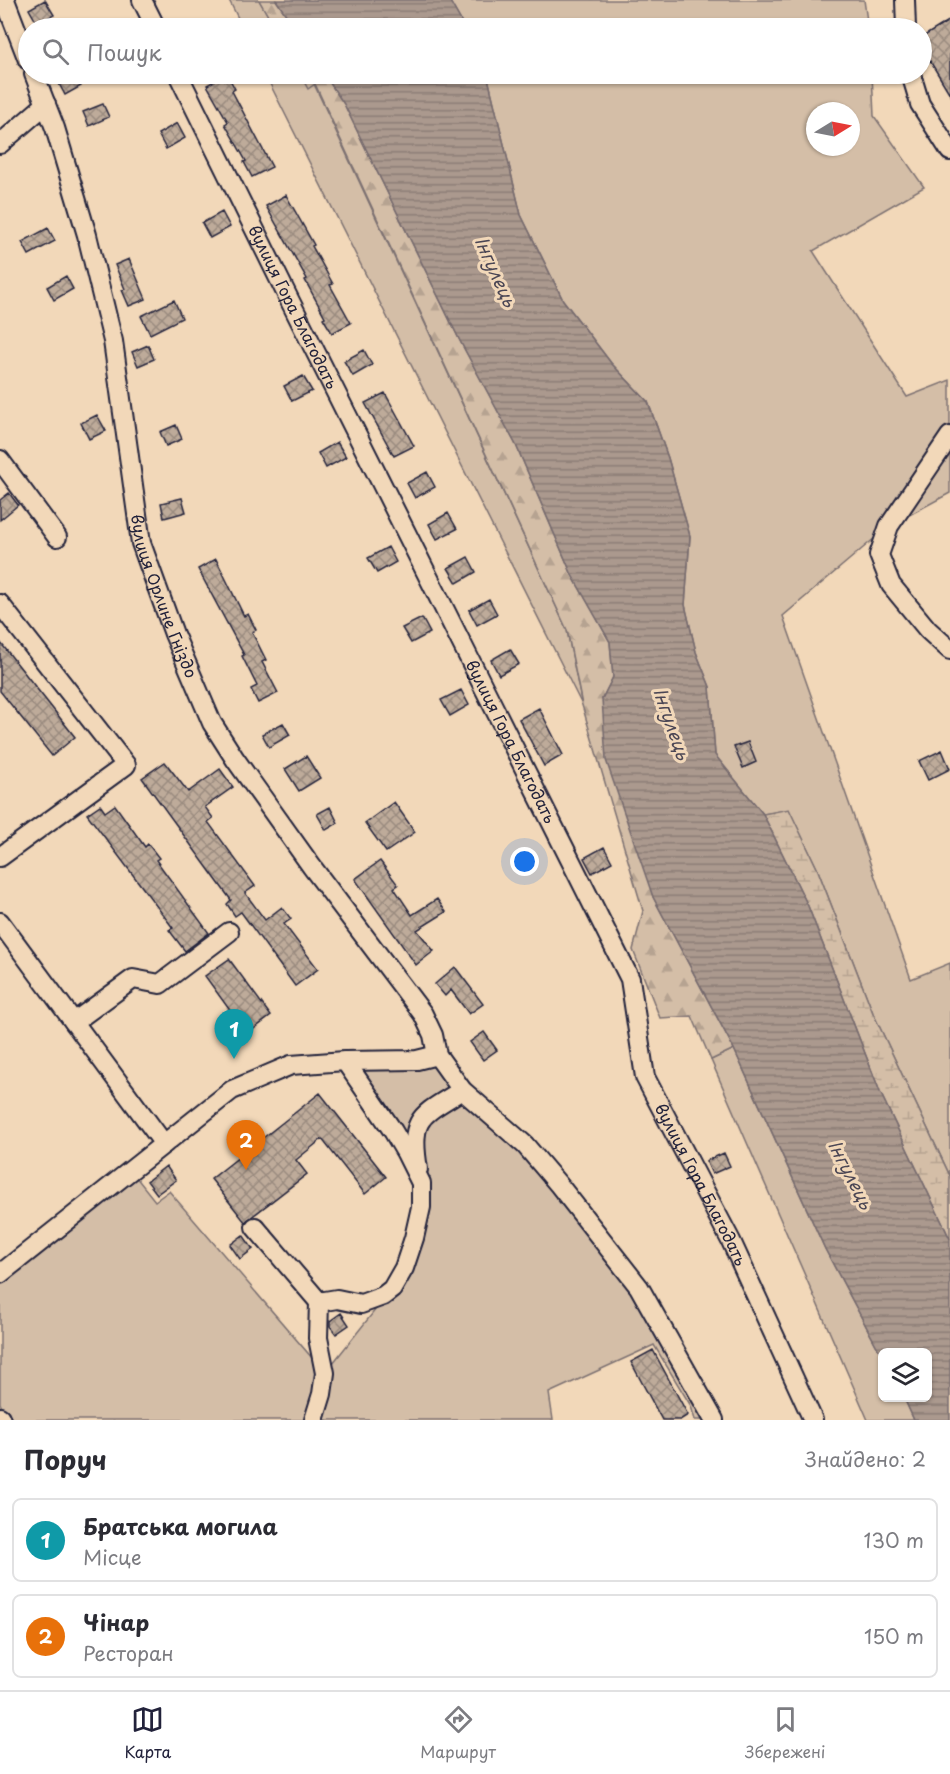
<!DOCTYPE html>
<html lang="uk">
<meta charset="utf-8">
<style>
:root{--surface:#fff;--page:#f7f7f7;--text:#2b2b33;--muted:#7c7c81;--line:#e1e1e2;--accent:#22223b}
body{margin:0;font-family:"Playpen Sans",sans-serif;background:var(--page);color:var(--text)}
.controls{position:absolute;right:18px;bottom:18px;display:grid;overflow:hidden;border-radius:9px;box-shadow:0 2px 4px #0004}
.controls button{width:54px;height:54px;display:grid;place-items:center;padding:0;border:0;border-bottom:2px solid var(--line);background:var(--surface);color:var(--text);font:30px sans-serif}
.compass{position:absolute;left:806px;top:102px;width:54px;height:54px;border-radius:50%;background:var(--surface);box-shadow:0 2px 4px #0004;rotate:80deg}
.you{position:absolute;left:525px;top:862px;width:21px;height:21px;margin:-15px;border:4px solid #fff;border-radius:50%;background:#1a73e8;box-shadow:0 0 0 9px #1a73e833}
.badge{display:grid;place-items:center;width:39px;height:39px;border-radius:50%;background:var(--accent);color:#fff;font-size:20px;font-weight:700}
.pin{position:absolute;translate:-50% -50px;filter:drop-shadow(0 2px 3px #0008)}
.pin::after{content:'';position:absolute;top:32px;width:21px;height:18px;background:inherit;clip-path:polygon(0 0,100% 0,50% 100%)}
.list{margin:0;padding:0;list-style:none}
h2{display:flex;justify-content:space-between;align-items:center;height:78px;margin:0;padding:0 24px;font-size:26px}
h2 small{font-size:20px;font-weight:400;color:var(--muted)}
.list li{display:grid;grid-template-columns:39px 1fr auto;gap:18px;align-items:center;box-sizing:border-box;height:84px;margin:0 12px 12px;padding:0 12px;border:2px solid var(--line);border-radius:9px}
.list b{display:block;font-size:22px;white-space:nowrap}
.list p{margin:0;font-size:20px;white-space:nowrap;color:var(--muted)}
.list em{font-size:20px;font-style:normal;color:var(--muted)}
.icon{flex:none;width:33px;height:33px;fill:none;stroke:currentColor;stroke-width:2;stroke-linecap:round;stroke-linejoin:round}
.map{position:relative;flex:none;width:950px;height:1420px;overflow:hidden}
.search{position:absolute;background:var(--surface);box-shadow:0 2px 4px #0004;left:18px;right:18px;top:18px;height:66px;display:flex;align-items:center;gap:15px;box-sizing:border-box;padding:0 21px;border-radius:33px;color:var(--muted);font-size:22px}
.sheet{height:270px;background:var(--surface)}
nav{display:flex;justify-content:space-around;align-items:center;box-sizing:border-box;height:84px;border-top:2px solid var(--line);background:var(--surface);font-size:16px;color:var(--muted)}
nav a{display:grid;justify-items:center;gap:3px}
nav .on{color:var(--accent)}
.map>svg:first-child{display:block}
</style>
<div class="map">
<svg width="950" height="1420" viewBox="0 0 950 1420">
<defs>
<pattern id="forest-firs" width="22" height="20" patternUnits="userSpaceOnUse" patternTransform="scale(1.5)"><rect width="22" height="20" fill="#d4bea7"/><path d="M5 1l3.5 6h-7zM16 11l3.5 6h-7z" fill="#b6a391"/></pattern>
<pattern id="wetland-marsh" width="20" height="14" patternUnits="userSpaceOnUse" patternTransform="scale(1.5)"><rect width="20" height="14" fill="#d4bea7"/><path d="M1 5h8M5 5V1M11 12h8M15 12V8" fill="none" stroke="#b6a391"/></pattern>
<pattern id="water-rules" width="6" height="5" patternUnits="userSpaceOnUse" patternTransform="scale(1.5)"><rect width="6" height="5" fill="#ab998e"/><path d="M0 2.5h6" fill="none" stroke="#8b7c75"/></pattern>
<pattern id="building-cross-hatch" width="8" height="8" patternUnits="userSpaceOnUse" patternTransform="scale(1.5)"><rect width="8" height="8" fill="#beab9a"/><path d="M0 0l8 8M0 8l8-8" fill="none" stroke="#9a8b7f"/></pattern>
</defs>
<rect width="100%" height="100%" fill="#f2d8b9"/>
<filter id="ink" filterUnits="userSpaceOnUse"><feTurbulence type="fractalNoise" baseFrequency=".0167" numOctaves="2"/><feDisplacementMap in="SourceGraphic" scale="12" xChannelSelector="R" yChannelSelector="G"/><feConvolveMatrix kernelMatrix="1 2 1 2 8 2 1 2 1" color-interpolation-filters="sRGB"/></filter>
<g filter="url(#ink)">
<path fill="#d4bea7" stroke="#7b7071" stroke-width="1.5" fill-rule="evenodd" d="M229 0H259L275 28H243Z
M449 0H864L868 28H465Z
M265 74H300L308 88 314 84 567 630 582 705Z
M487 74H872L874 116 924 187 813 251 907 397 950 380V493L889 526 783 616 911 979 950 963V1176L873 1013 817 868 789 810 763 814 715 755 710 687 696 652 685 605 690 536 668 458 648 402 611 363 563 300 521 215ZM815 111H851V147H815Z
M734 1049 825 1249 882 1356V1398H904L914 1420H868L711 1060Z
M437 1055 525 1145 638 1287 714 1420H695L691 1406 654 1345 549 1393 553 1420H7L0 1403V1284L136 1177 155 1201 169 1191 325 1373 392 1289 421 1183 345 1061Z"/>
<path fill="url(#forest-firs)" stroke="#7b7071" stroke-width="1.5" d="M259 0H276L295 28H275Z
M300 74H324L344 104 460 341 516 445 572 575 610 642 613 677 602 699 653 897 734 1049 711 1060 692 1016 660 1018 633 950 643 911 582 705 567 630 315 84 308 89Z"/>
<path fill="url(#wetland-marsh)" stroke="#7b7071" stroke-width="1.5" d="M789 809 817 868 873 1013 950 1176V1239L880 1092 808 906 763 814Z"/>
<path fill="url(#water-rules)" stroke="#74696d" stroke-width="1.5" d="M276 0H449L465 28H295Z
M324 74H487L521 215 563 300 611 363 648 402 668 458 690 536 685 605 696 652 710 687 715 755 763 814 808 906 880 1092 950 1239V1420H914L904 1398H928V1352H882V1356L825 1249 734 1049 653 897 606 760 602 699 613 677 610 642 572 575 516 445 460 341 344 104Z"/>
<path fill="url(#building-cross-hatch)" stroke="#22223b" stroke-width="1.5" d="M45 0 54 15 37 23 29 9Z
M950 20V94L930 61 921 66V38Z
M64 74H74L81 86 65 95 56 78Z
M227 74 235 89 232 91 272 167 252 177 244 162 246 161 225 124 228 122 207 85Z
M103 104 109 117 89 126 83 112Z
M177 123 185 138 166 149 158 134Z
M286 195 314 245 312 246 333 284 330 285 351 323 332 333 323 318 325 317 305 280 307 279 266 206Z
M222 212 230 227 210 238 202 223Z
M48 228 55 241 29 255 22 242Z
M129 259 146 299 129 306 122 290 125 289 115 265Z
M66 276 73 289 54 300 47 287Z
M174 300 182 318 150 334 141 316Z
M148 345 154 359 138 366 132 352Z
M364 350 372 365 353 376 344 361Z
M303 376 312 391 292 401 284 386Z
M385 393 414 446 394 456 365 403Z
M97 415 106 431 89 439 81 423Z
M176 425 182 439 166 446 160 432Z
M337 442 346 457 326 468 318 453Z
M427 472 435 487 415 498 407 483Z
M9 493 18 505 0 520V500Z
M182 498 186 512 164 518 161 503Z
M448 513 457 529 437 539 429 524Z
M388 547 396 562 377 573 368 558Z
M468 557 476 572 457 583 448 568Z
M216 559 244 616 248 614 256 630 252 632 266 660 262 662 278 693 258 703 251 689 257 686 242 656 244 655 198 569Z
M489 599 497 614 477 625 469 610Z
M422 618 430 633 411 643 402 628Z
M0 642 75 737 52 756 0 691Z
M510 649 519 664 499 675 491 660Z
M461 690 469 705 450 716 441 700Z
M539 708 563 755 544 766 519 719Z
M283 723 290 735 269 747 262 734Z
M748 742 756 762 743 768 734 747Z
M942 750 950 769 928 780 919 761Z
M306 756 320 778 299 791 285 769Z
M165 762 188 792 220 769 233 787 205 807 213 818 208 822 255 886 245 893 265 920 282 907 291 919 284 924 318 969 295 986 241 912 235 916 227 904 231 900 142 778Z
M394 802 415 832 386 852 365 823Z
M100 805 105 812 115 805 145 847 148 844 159 858 156 860 209 933 185 951 169 930 173 928 87 814Z
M330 807 338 823 326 830 317 814Z
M604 847 612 862 592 873 584 858Z
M380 861 398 885 394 888 412 915 437 899 446 912 417 930 434 951 416 965 355 879Z
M229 959 271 1016 247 1034 205 976Z
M455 967 483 1004 469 1014 451 990 445 996 435 984Z
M484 1032 497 1050 483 1060 470 1042Z
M320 1093 386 1177 365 1194 322 1139 296 1160 307 1174 245 1222 211 1179Z
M724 1153 730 1166 712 1174 706 1161Z
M166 1166 176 1180 157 1194 147 1181Z
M243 1235 253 1249 240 1259 230 1245Z
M341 1313 349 1325 336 1334 330 1326V1321Z
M653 1350 688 1415 680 1420H662L631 1362Z"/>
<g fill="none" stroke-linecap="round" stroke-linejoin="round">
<defs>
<g id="minor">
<path d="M5 0 28 60"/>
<path d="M142 0 156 28"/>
<path d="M905 0 906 28"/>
<path id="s1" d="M34 74 55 128 87 235 113 341 141 543 174 634 212 723 235 759 312 867 423 1014 433 1035 437 1055 462 1090 525 1145 559 1185 639 1287 714 1420"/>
<path id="s2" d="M178 74 291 303 630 979 645 1077 731 1241 813 1420"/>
<path d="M911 74 920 104 950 151"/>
<path d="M0 144 46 104"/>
<path d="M950 436 889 526 879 555 891 585 928 630 950 650"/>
<path d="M0 460 57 537"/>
<path d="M0 604 126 765 0 857"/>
<path d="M0 922 164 1144"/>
<path d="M74 1022 133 979 160 984 229 932"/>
<path d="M418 1169C409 1116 421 1116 462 1090"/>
<path d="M255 1227 319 1302 318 1338 325 1373 322 1394 314 1420"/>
<path d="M0 1274 232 1090 291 1065 345 1061 417 1060 437 1055"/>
<path d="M319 1302 337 1299 361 1304 383 1296 392 1289 404 1268 414 1238 421 1207V1183L406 1153 393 1131 345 1061"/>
<path d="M0 1417 1 1420"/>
</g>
</defs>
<use href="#minor" stroke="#22223b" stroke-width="22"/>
<use href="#minor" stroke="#f2d8b9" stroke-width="18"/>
</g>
</g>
<g text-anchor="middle" stroke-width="6" stroke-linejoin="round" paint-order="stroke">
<g font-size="16" fill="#22223b" stroke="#f2d8b9">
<text dy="6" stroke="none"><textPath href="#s2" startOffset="260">вулиця Гора Благодать</textPath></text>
<text dy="6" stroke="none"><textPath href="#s1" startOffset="540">вулиця Орлине Гніздо</textPath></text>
<text dy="6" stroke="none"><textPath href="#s2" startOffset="746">вулиця Гора Благодать</textPath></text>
<text dy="6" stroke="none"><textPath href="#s2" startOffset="1232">вулиця Гора Благодать</textPath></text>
</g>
<g font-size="18" font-style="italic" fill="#4b4654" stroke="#f2d8b9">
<text transform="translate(495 272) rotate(66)" y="6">Інгулець</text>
<text transform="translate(671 724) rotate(71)" y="6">Інгулець</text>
<text transform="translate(850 1175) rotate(63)" y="6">Інгулець</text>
</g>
</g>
</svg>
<div class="controls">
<button><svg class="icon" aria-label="layers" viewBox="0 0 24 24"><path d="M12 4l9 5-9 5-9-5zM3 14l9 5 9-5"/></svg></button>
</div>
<svg class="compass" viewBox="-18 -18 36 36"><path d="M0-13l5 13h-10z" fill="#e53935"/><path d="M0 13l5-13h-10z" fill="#7c7c81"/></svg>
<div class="you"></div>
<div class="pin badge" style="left:234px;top:1059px;background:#0f9aa8">1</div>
<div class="pin badge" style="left:246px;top:1170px;background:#e8710a">2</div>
<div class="search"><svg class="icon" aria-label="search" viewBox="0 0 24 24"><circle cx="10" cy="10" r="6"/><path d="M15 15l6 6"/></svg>Пошук</div>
</div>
<section class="sheet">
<h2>Поруч<small>Знайдено: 2</small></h2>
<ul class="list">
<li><span class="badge" style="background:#0f9aa8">1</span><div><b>Братська могила</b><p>Місце</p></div><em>130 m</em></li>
<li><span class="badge" style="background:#e8710a">2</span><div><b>Чінар</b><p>Ресторан</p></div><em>150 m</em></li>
</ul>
</section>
<nav>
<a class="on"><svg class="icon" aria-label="map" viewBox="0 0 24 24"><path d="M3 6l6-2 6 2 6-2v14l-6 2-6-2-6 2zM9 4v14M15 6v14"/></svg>Карта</a>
<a><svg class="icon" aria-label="directions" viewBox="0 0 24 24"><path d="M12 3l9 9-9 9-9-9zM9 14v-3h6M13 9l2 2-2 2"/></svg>Маршрут</a>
<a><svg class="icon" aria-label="saved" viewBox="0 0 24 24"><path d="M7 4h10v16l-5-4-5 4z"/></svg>Збережені</a>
</nav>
